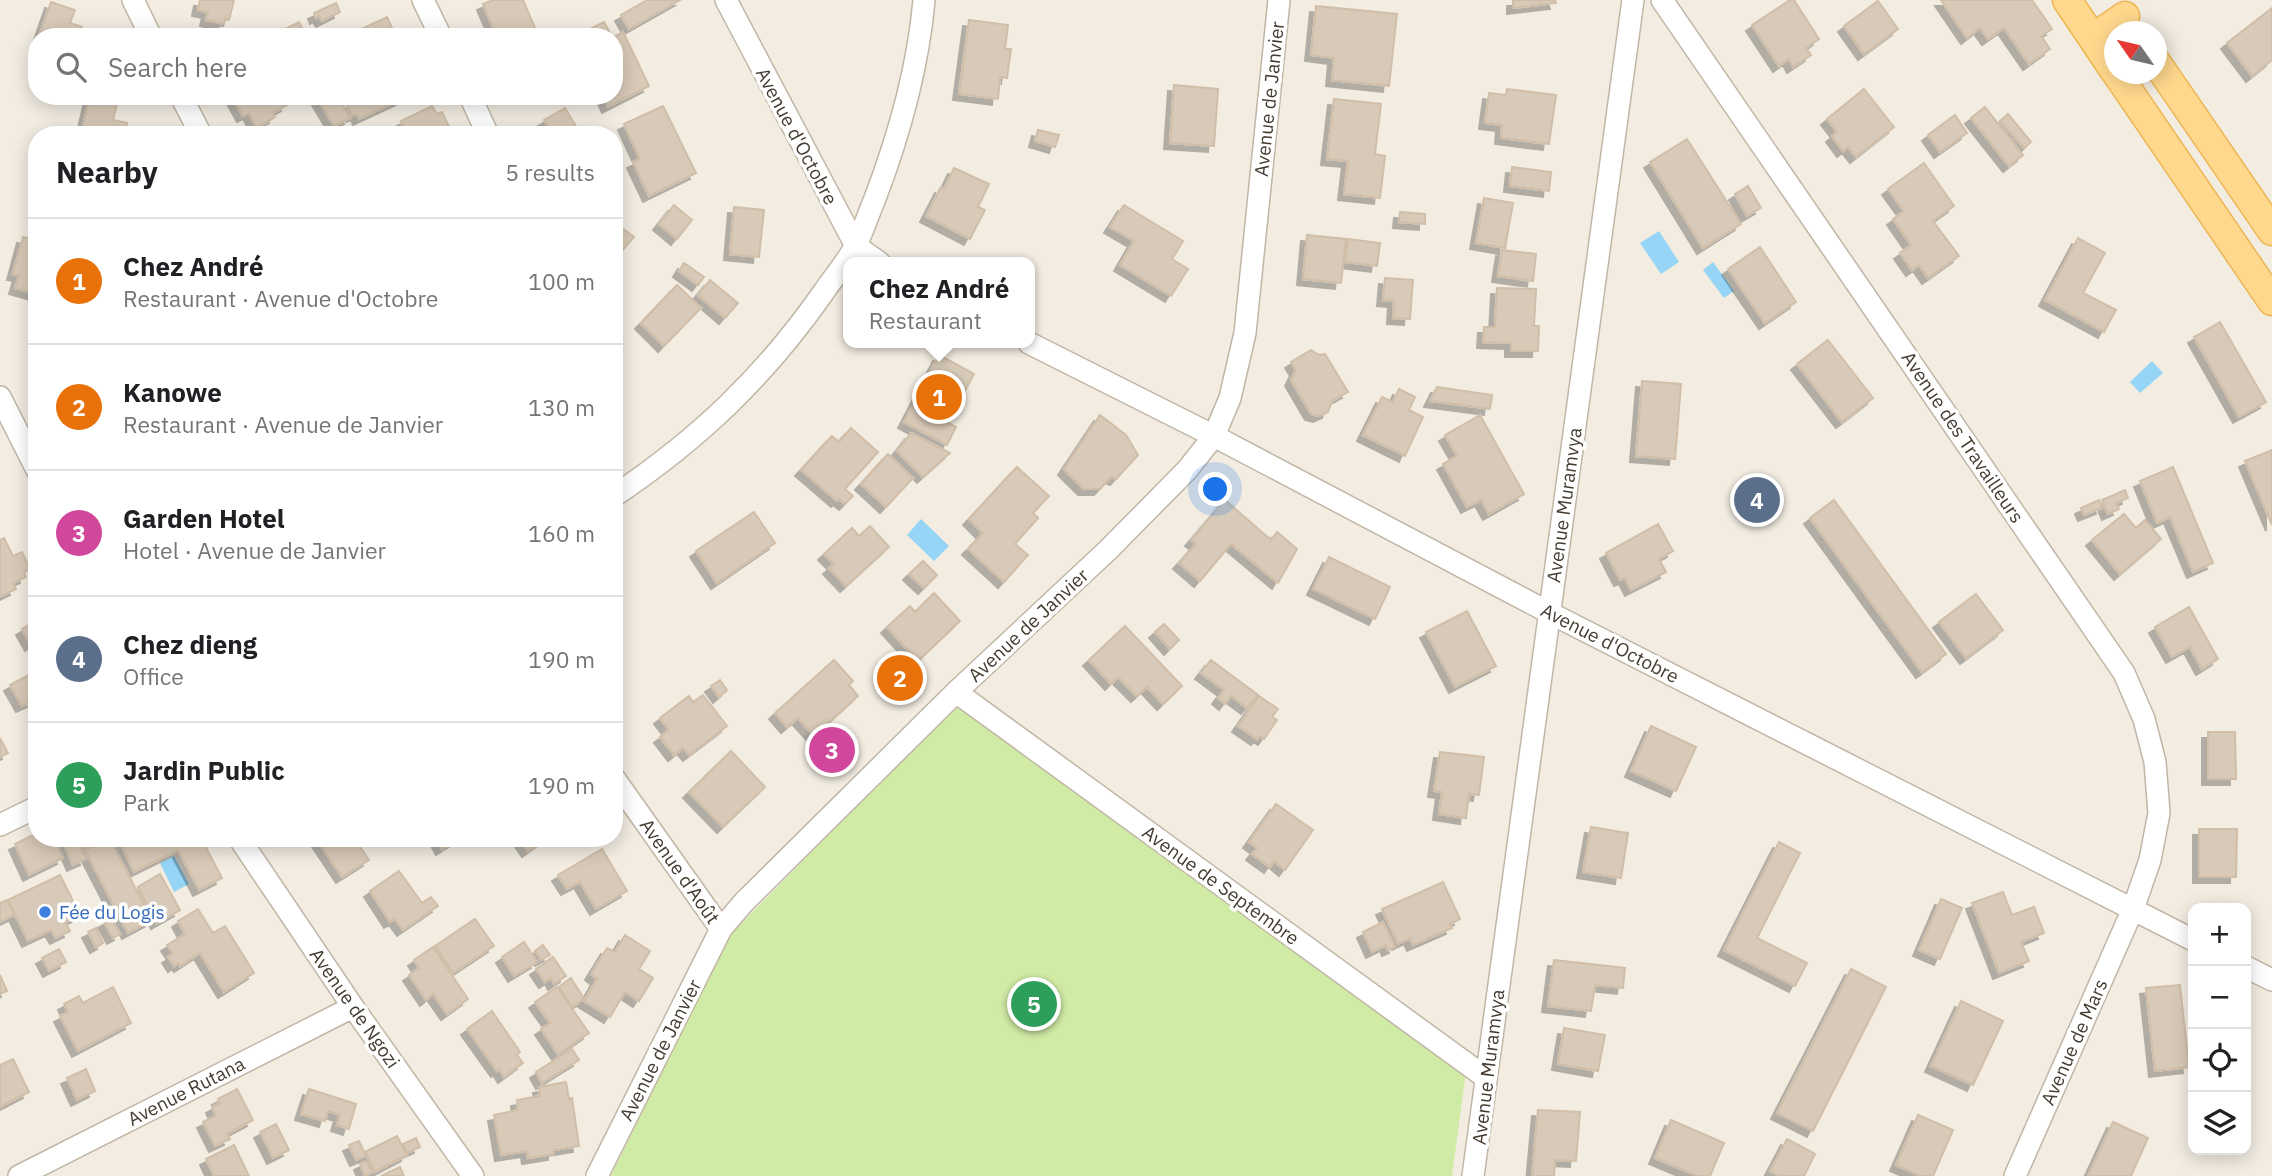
<!DOCTYPE html>
<meta charset="utf-8">
<style>
:root{--surface:#fff;--page:#f2f2f2;--text:#202124;--muted:#757577;--line:#e0e0e0;--accent:#ea580c}
body{margin:0;font-family:"IBM Plex Sans",sans-serif;background:var(--page);color:var(--text)}
.controls{position:absolute;right:21px;bottom:21px;display:grid;overflow:hidden;border-radius:14px;box-shadow:0 4px 18px #0003}
.controls button{width:63px;height:63px;display:grid;place-items:center;padding:0;border:0;border-bottom:2px solid var(--line);background:var(--surface);color:var(--text);font:35px sans-serif}
.compass{position:absolute;left:2104px;top:21px;width:63px;height:63px;border-radius:50%;background:var(--surface);box-shadow:0 4px 18px #0003;rotate:304deg}
.you{position:absolute;left:1216px;top:490px;width:24px;height:24px;margin:-18px;border:5px solid #fff;border-radius:50%;background:#1a73e8;box-shadow:0 0 0 10px #1a73e833}
.badge{display:grid;place-items:center;width:46px;height:46px;border-radius:50%;background:var(--accent);color:#fff;font-size:23px;font-weight:700}
.pin{position:absolute;translate:-50% -50%;border:4px solid #fff;box-shadow:0 2px 7px #0006}
.popup{position:absolute;left:843px;top:257px;width:192px;height:91px;box-sizing:border-box;display:grid;place-content:center;border-radius:14px;background:var(--surface);filter:drop-shadow(0 2px 5px #0005);font-size:23px;white-space:nowrap;color:var(--muted)}
.popup b{font-size:26px;color:var(--text)}
.popup::after{content:'';position:absolute;left:50%;top:100%;margin-left:-14px;border:14px solid transparent;border-top-color:var(--surface)}
.list{margin:0;padding:0;list-style:none}
h2{display:flex;justify-content:space-between;align-items:center;height:91px;margin:0;padding:0 28px;font-size:30px}
h2 small{font-size:23px;font-weight:400;color:var(--muted)}
.list li{display:grid;grid-template-columns:46px 1fr auto;gap:21px;align-items:center;box-sizing:border-box;height:126px;padding:0 28px;border-top:2px solid var(--line)}
.list b{display:block;font-size:26px;white-space:nowrap}
.list p{margin:0;font-size:23px;white-space:nowrap;color:var(--muted)}
.list em{font-size:23px;font-style:normal;color:var(--muted)}
.icon{flex:none;width:38px;height:38px;fill:none;stroke:currentColor;stroke-width:2;stroke-linecap:round;stroke-linejoin:round}
.map{position:relative;flex:none;width:2272px;height:1176px;overflow:hidden}
.search{position:absolute;background:var(--surface);box-shadow:0 4px 18px #0003;left:28px;top:28px;width:595px;height:77px;display:flex;align-items:center;gap:18px;box-sizing:border-box;padding:0 24px;border-radius:28px;color:var(--muted);font-size:26px}
.panel{position:absolute;background:var(--surface);box-shadow:0 4px 18px #0003;left:28px;top:126px;width:595px;height:721px;border-radius:28px}
.map>svg:first-child{display:block}
</style>
<div class="map">
<svg width="2272" height="1176" viewBox="0 0 2272 1176">
<defs>
<filter id="shadow"><feDropShadow dx="-6" dy="6" stdDeviation="0" flood-color="#0004"/></filter>
</defs>
<rect width="100%" height="100%" fill="#f2ece1"/>
<path fill="#d0eba5" d="M960 701 1466 1072 1452 1176H611L729 936Z"/>
<path fill="#96d5f6" d="M1659 231 1679 262 1661 274 1640 243Z
M1713 262 1734 291 1724 298 1703 270Z
M2152 361 2163 373 2140 393 2130 382Z
M921 519 949 546 934 561 907 535Z
M174 856 189 884 174 892 160 863Z"/>
<path fill="#d8cab8" stroke="#d0bea8" stroke-width="2" filter="url(#shadow)" d="M200 0H234L229 20 225 19 224 24 206 20 208 12 198 10Z
M493 0H523L539 37H497L483 4Z
M647 0H680L629 29 621 15Z
M1513 0H1555L1556 3 1513 8Z
M1790 0H1794L1819 39 1806 48 1811 55 1793 67 1789 59 1779 66 1752 25Z
M1941 0H2032L2052 29 2041 36 2050 49 2029 64 2004 28 1988 39 1980 28 1967 38Z
M1878 1 1898 29 1864 54 1844 26Z
M51 2 75 10 70 23 82 27 79 37H39Z
M336 3 340 12 322 21 319 16 316 18 314 13Z
M1316 6 1397 14 1389 86 1332 80 1334 58 1311 55Z
M2272 8V60L2252 76 2227 43Z
M387 17 396 37H353L351 34Z
M969 20 1008 25 1005 49H1011L1007 78 1000 77 998 99 959 94Z
M299 22 306 37H269Z
M604 22 610 33 603 37H592L588 30Z
M623 32 649 86 608 107 603 96H614V37Z
M1174 85 1218 89 1214 146 1170 143Z
M1507 89 1556 95 1549 144 1501 138 1502 125 1485 123 1489 93 1506 95Z
M1864 89 1894 127 1856 157 1848 147 1843 151 1832 136 1837 132 1827 119Z
M90 96 118 100 113 120 127 123 124 135H81Z
M240 96H282L287 105 273 113 275 117 257 128 249 113 243 116 234 100Z
M316 96H338L350 118 334 126Z
M366 96H401L402 99 359 119 357 114 352 116 347 105Z
M1334 99 1381 104 1375 154 1385 156 1380 198 1344 194 1348 161 1327 159Z
M432 106 437 114 442 112 453 135H407L401 121Z
M663 106 696 173 649 196 633 162 640 159 624 124Z
M1985 107 2023 155 2009 166 1971 118Z
M565 108 580 133 542 135 550 129 544 120Z
M2008 114 2031 142 2024 148 2000 121Z
M1955 115 1967 133 1940 152 1928 135Z
M1038 130 1059 135 1055 147 1035 141Z
M1687 139 1741 224 1703 248 1650 162Z
M1924 163 1954 206 1933 221 1959 256 1928 278 1919 265 1912 270 1900 253 1911 245 1893 219 1904 211 1888 189Z
M1512 167 1551 172 1549 191 1510 186Z
M954 168 989 184 978 207 985 210 970 239 926 216 941 187 944 189Z
M1748 186 1761 208 1747 216 1735 194Z
M1484 198 1513 203 1505 248 1476 243Z
M674 205 692 220 677 239 659 224Z
M1124 205 1183 241 1172 259 1188 269 1171 296 1120 265 1134 241 1110 227Z
M734 207 764 210 759 257 730 254Z
M1400 212 1425 214V224L1399 222Z
M618 225 634 237 614 260V230Z
M1307 235 1346 239 1341 283 1303 279Z
M23 237 37 240 36 294 15 288 19 275 13 274Z
M2078 238 2105 253 2083 293 2116 310 2104 332 2045 300Z
M1348 239 1380 243 1377 266 1345 262Z
M1760 247 1796 302 1765 323 1728 269Z
M1502 250 1536 254 1533 281 1498 276Z
M684 263 704 277 698 285 679 271Z
M1385 278 1413 280 1410 319 1393 318 1394 301 1383 300Z
M710 280 738 303 725 318 698 295Z
M677 285 701 308 664 346 641 323Z
M1497 288 1536 289 1534 326H1539L1538 351H1511V343L1483 342 1484 327H1495Z
M2220 322 2266 402 2239 417 2194 337Z
M1828 340 1873 398 1842 422 1797 364Z
M1311 350 1319 355 1325 354 1348 392 1332 401 1328 412 1319 416 1311 414 1291 380 1296 370 1291 362Z
M939 355 974 374 948 423 956 427 947 445 904 422Z
M1642 381 1681 384 1675 459 1636 456Z
M1437 387 1492 395 1490 409 1430 401Z
M1399 389 1415 397 1409 410 1423 417 1405 456 1363 435 1382 397 1393 402Z
M1100 415 1126 435 1138 455 1116 479 1111 477 1100 489H1084L1064 469Z
M1480 415 1524 494 1489 514 1481 500 1467 507 1443 464 1457 456 1445 435Z
M851 428 878 452 845 489 853 496 845 504 839 499 837 501 801 470 832 436 839 442Z
M911 433 950 453 923 477 897 451Z
M2272 450V525L2245 461Z
M888 454 913 478 886 507 861 484Z
M1017 467 1049 496 1033 513 1038 518 1015 544 1028 555 1004 582 968 549 983 533 969 519Z
M2173 467 2213 563 2193 572 2170 517 2157 523 2140 481Z
M2125 490 2128 498 2116 503 2119 509 2108 514 2102 500Z
M1225 500 1271 540 1277 532 1297 549 1278 583 1231 544 1200 581 1179 563 1196 544 1191 540Z
M1834 500 1946 654 1922 672 1810 518Z
M2099 500 2102 508 2084 515 2081 508Z
M754 512 775 543 717 583 696 551Z
M2124 514 2136 528 2145 520 2161 539 2120 574 2092 540Z
M1658 524 1673 551 1659 559 1666 572 1631 590 1625 578 1620 580 1606 553Z
M870 526 889 547 846 586 829 568 834 564 824 554 852 528 859 536Z
M4 538 13 556 22 552 30 569 24 572 26 577 13 583 16 589 0 597V540Z
M1329 557 1390 587 1375 619 1313 589Z
M923 561 937 575 924 588 909 574Z
M934 593 960 621 918 661 887 627 910 606 915 612Z
M1976 594 2003 630 1966 658 1939 622Z
M2189 607 2218 659 2202 669 2190 647 2172 657 2155 627Z
M1467 611 1496 666 1455 687 1426 632Z
M37 620V641L31 645 22 629Z
M1164 624 1179 640 1170 649 1155 632Z
M1125 626 1182 686 1163 704 1147 687 1137 696 1118 677 1111 684 1089 660Z
M834 660 853 681 849 685 858 696 814 736 798 718 787 727 775 713Z
M1211 660 1258 695 1247 708 1231 696 1225 704 1218 698 1224 690 1201 673Z
M31 674 37 689 29 693 33 701 22 706 10 685Z
M720 680 727 690 719 697 711 686Z
M703 695 727 726 689 755 683 748 674 755 660 737 669 730 660 718 689 696 693 702Z
M1259 696 1278 709 1272 717 1277 720 1264 739 1259 736 1257 739 1238 726Z
M1651 726 1696 747 1676 791 1631 771Z
M2208 732H2235L2236 779H2208Z
M0 738 8 753 0 757Z
M731 751 765 787 723 827 689 792Z
M1440 752 1484 757 1479 795 1469 794 1466 818 1439 814 1442 792 1434 791Z
M1276 804 1313 830 1285 870 1274 861 1270 867 1252 854 1257 848 1249 842Z
M1591 827 1628 833 1621 878 1583 872Z
M2199 829H2237L2236 877H2199Z
M37 833V838H54L63 858 29 875 15 844Z
M61 838H77L86 859 73 865Z
M80 838H103L85 848Z
M107 838H109L152 920 128 933 85 850Z
M118 838H201L222 878 199 890 178 850 134 872Z
M316 838H354L369 860 342 877Z
M436 838H459L442 849Z
M519 838H546L528 851Z
M1779 842 1800 853 1757 938 1807 963 1795 986 1724 950Z
M602 849 627 891 596 909 580 882 567 889 558 875Z
M399 871 422 903 431 897 438 906 403 930 395 919 390 922 370 891Z
M160 874 180 910 157 923 138 887Z
M60 875 80 915 65 922 70 931 56 938 51 930 28 941 8 900Z
M1443 882 1460 919 1450 924 1452 928 1413 945 1410 938 1398 944 1382 909Z
M2003 892 2012 915 2034 907 2044 933 2021 942 2029 961 1999 973 1972 903Z
M1941 899 1962 908 1940 959 1919 950Z
M7 900 14 915 0 922V903Z
M198 909 213 933 225 926 254 973 224 992 200 953 180 966 178 963 174 966 168 957 173 954 167 945 185 934 178 921Z
M111 918 120 934 113 938 104 922Z
M475 919 494 946 453 973 435 946Z
M1383 922 1395 947 1388 950 1386 945 1372 952 1363 932Z
M96 928 103 943 96 947 88 932Z
M625 935 650 951 639 969 653 978 639 1001 625 992 610 1017 584 1001 597 979 591 974 607 948 615 952Z
M524 942 537 962 514 976 502 957Z
M543 945 550 955 541 960 535 951Z
M433 947 468 999 447 1014 433 994 426 1000 409 975 419 968 414 960Z
M59 949 66 962 49 971 42 958Z
M553 957 566 976 554 984 551 978 545 982 536 969Z
M1554 960 1625 968 1623 988 1595 985 1591 1011 1548 1006Z
M1851 969 1886 987 1813 1131 1777 1113Z
M0 975 7 991 0 994Z
M571 978 584 999 572 1007 559 987Z
M2180 985 2189 1067 2155 1071 2146 988Z
M113 987 131 1023 78 1051 60 1016 68 1012 64 1004 79 996 83 1003Z
M557 987 589 1033 558 1054 541 1029 550 1023 535 1002Z
M1961 1001 2003 1021 1973 1085 1931 1066Z
M492 1011 520 1052 517 1055 523 1063 504 1077 499 1069 497 1071 467 1029Z
M1564 1028 1605 1035 1598 1071 1558 1064Z
M572 1049 579 1060 542 1083 536 1072Z
M13 1059 29 1092 0 1107V1065Z
M86 1069 95 1091 77 1100 67 1078Z
M566 1082 569 1099 572 1098 579 1146 554 1150V1154L528 1158 527 1151 501 1155 494 1115 518 1110 517 1100 540 1096 539 1087Z
M237 1089 253 1120 227 1134 230 1139 215 1146 203 1122 216 1116 212 1107 220 1103 218 1099Z
M309 1089 356 1104 349 1129 337 1125 340 1115 328 1111 325 1121 301 1114Z
M1538 1110 1580 1112 1576 1161 1555 1160 1554 1176H1532Z
M1918 1115 1953 1130 1933 1176H1921L1896 1165Z
M1671 1120 1724 1143 1710 1176H1698L1655 1158Z
M2113 1122 2148 1138 2131 1176H2088Z
M276 1124 289 1150 273 1158 260 1132Z
M397 1136 407 1155 375 1172 365 1152Z
M416 1138 420 1147 407 1153 403 1144Z
M1787 1139 1815 1154 1804 1176H1779L1770 1171Z
M359 1141 366 1156 356 1160 349 1145Z
M234 1145 249 1176H214L206 1159Z
M366 1161 372 1172 365 1176 360 1164Z
M400 1167 404 1176H381Z"/>
<g fill="none" stroke-linecap="round" stroke-linejoin="round">
<defs>
<path id="minor" d="M133 0 151 37
M423 0 441 37
M726 0 856 246 879 262
M1662 0 2124 673 2144 719 2155 762 2159 813 2150 860 2133 909 2015 1176
M181 96 201 135
M470 96 488 135
M1029 343 1214 436 1550 613 2193 940
M0 397 37 470
M614 496C699 439 764 377 823 293 833 278 847 262 856 245 863 231 868 215 874 201 899 136 918 69 924 0
M956 692 1485 1077
M614 778 721 929
M0 825 37 807
M239 838 353 1007 473 1176
M2246 967 2272 980
M19 1176 353 1007
M597 1176 721 929 744 902 956 692 1108 550 1187 470 1214 436 1230 398 1245 333 1279 0
M1473 1176 1633 0"/>
<path id="major" d="M2067 0 2114 70
M2093 38 2125 16
M2156 62 2272 231
M2117 74 2272 301"/>
</defs>
<use href="#minor" stroke="#c1b6a6" stroke-width="24"/>
<use href="#major" stroke="#eeb653" stroke-width="31"/>
<use href="#minor" stroke="#fff" stroke-width="21"/>
<use href="#major" stroke="#ffd88d" stroke-width="28"/>
</g>
<circle fill="#3f7fe0" stroke="#fff" stroke-width="2.5" cx="45" cy="912" r="7"/>
<g text-anchor="middle" stroke-width="7" stroke-linejoin="round" paint-order="stroke">
<g font-size="19" fill="#443c31" stroke="#fff">
<text transform="translate(1269 99) rotate(-84)" y="7">Avenue de Janvier</text>
<text transform="translate(797 136) rotate(62)" y="7">Avenue d'Octobre</text>
<text transform="translate(1963 437) rotate(56)" y="7">Avenue des Travailleurs</text>
<text transform="translate(1564 505) rotate(-82)" y="7">Avenue Muramvya</text>
<text transform="translate(1028 625) rotate(-43)" y="7">Avenue de Janvier</text>
<text transform="translate(1610 643) rotate(27)" y="7">Avenue d'Octobre</text>
<text transform="translate(680 871) rotate(55)" y="7">Avenue d'Août</text>
<text transform="translate(1221 885) rotate(36)" y="7">Avenue de Septembre</text>
<text transform="translate(355 1008) rotate(55)" y="7">Avenue de Ngozi</text>
<text transform="translate(2074 1042) rotate(-66)" y="7">Avenue de Mars</text>
<text transform="translate(660 1050) rotate(-63)" y="7">Avenue de Janvier</text>
<text transform="translate(1488 1067) rotate(-83)" y="7">Avenue Muramvya</text>
<text transform="translate(186 1091) rotate(-27)" y="7">Avenue Rutana</text>
</g>
<g font-size="19" fill="#366cbe" stroke="#fff" text-anchor="start">
<text x="59" y="919">Fée du Logis</text>
</g>
</g>
</svg>
<div class="controls">
<button>+</button>
<button>−</button>
<button><svg class="icon" aria-label="locate" viewBox="0 0 24 24"><circle cx="12" cy="12" r="6"/><path d="M12 2v4M12 18v4M2 12h4M18 12h4"/></svg></button>
<button><svg class="icon" aria-label="layers" viewBox="0 0 24 24"><path d="M12 4l9 5-9 5-9-5zM3 14l9 5 9-5"/></svg></button>
</div>
<svg class="compass" viewBox="-18 -18 36 36"><path d="M0-13l5 13h-10z" fill="#e53935"/><path d="M0 13l5-13h-10z" fill="#757577"/></svg>
<div class="you"></div>
<div class="pin badge" style="left:939px;top:397px;background:#e8710a">1</div>
<div class="popup"><b>Chez André</b>Restaurant</div>
<div class="pin badge" style="left:900px;top:678px;background:#e8710a">2</div>
<div class="pin badge" style="left:832px;top:750px;background:#d1479c">3</div>
<div class="pin badge" style="left:1757px;top:500px;background:#5c6f8a">4</div>
<div class="pin badge" style="left:1034px;top:1004px;background:#2e9e5b">5</div>
<div class="search"><svg class="icon" aria-label="search" viewBox="0 0 24 24"><circle cx="10" cy="10" r="6"/><path d="M15 15l6 6"/></svg>Search here</div>
<section class="panel">
<h2>Nearby<small>5 results</small></h2>
<ul class="list">
<li><span class="badge" style="background:#e8710a">1</span><div><b>Chez André</b><p>Restaurant · Avenue d'Octobre</p></div><em>100 m</em></li>
<li><span class="badge" style="background:#e8710a">2</span><div><b>Kanowe</b><p>Restaurant · Avenue de Janvier</p></div><em>130 m</em></li>
<li><span class="badge" style="background:#d1479c">3</span><div><b>Garden Hotel</b><p>Hotel · Avenue de Janvier</p></div><em>160 m</em></li>
<li><span class="badge" style="background:#5c6f8a">4</span><div><b>Chez dieng</b><p>Office</p></div><em>190 m</em></li>
<li><span class="badge" style="background:#2e9e5b">5</span><div><b>Jardin Public</b><p>Park</p></div><em>190 m</em></li>
</ul>
</section>
</div>
